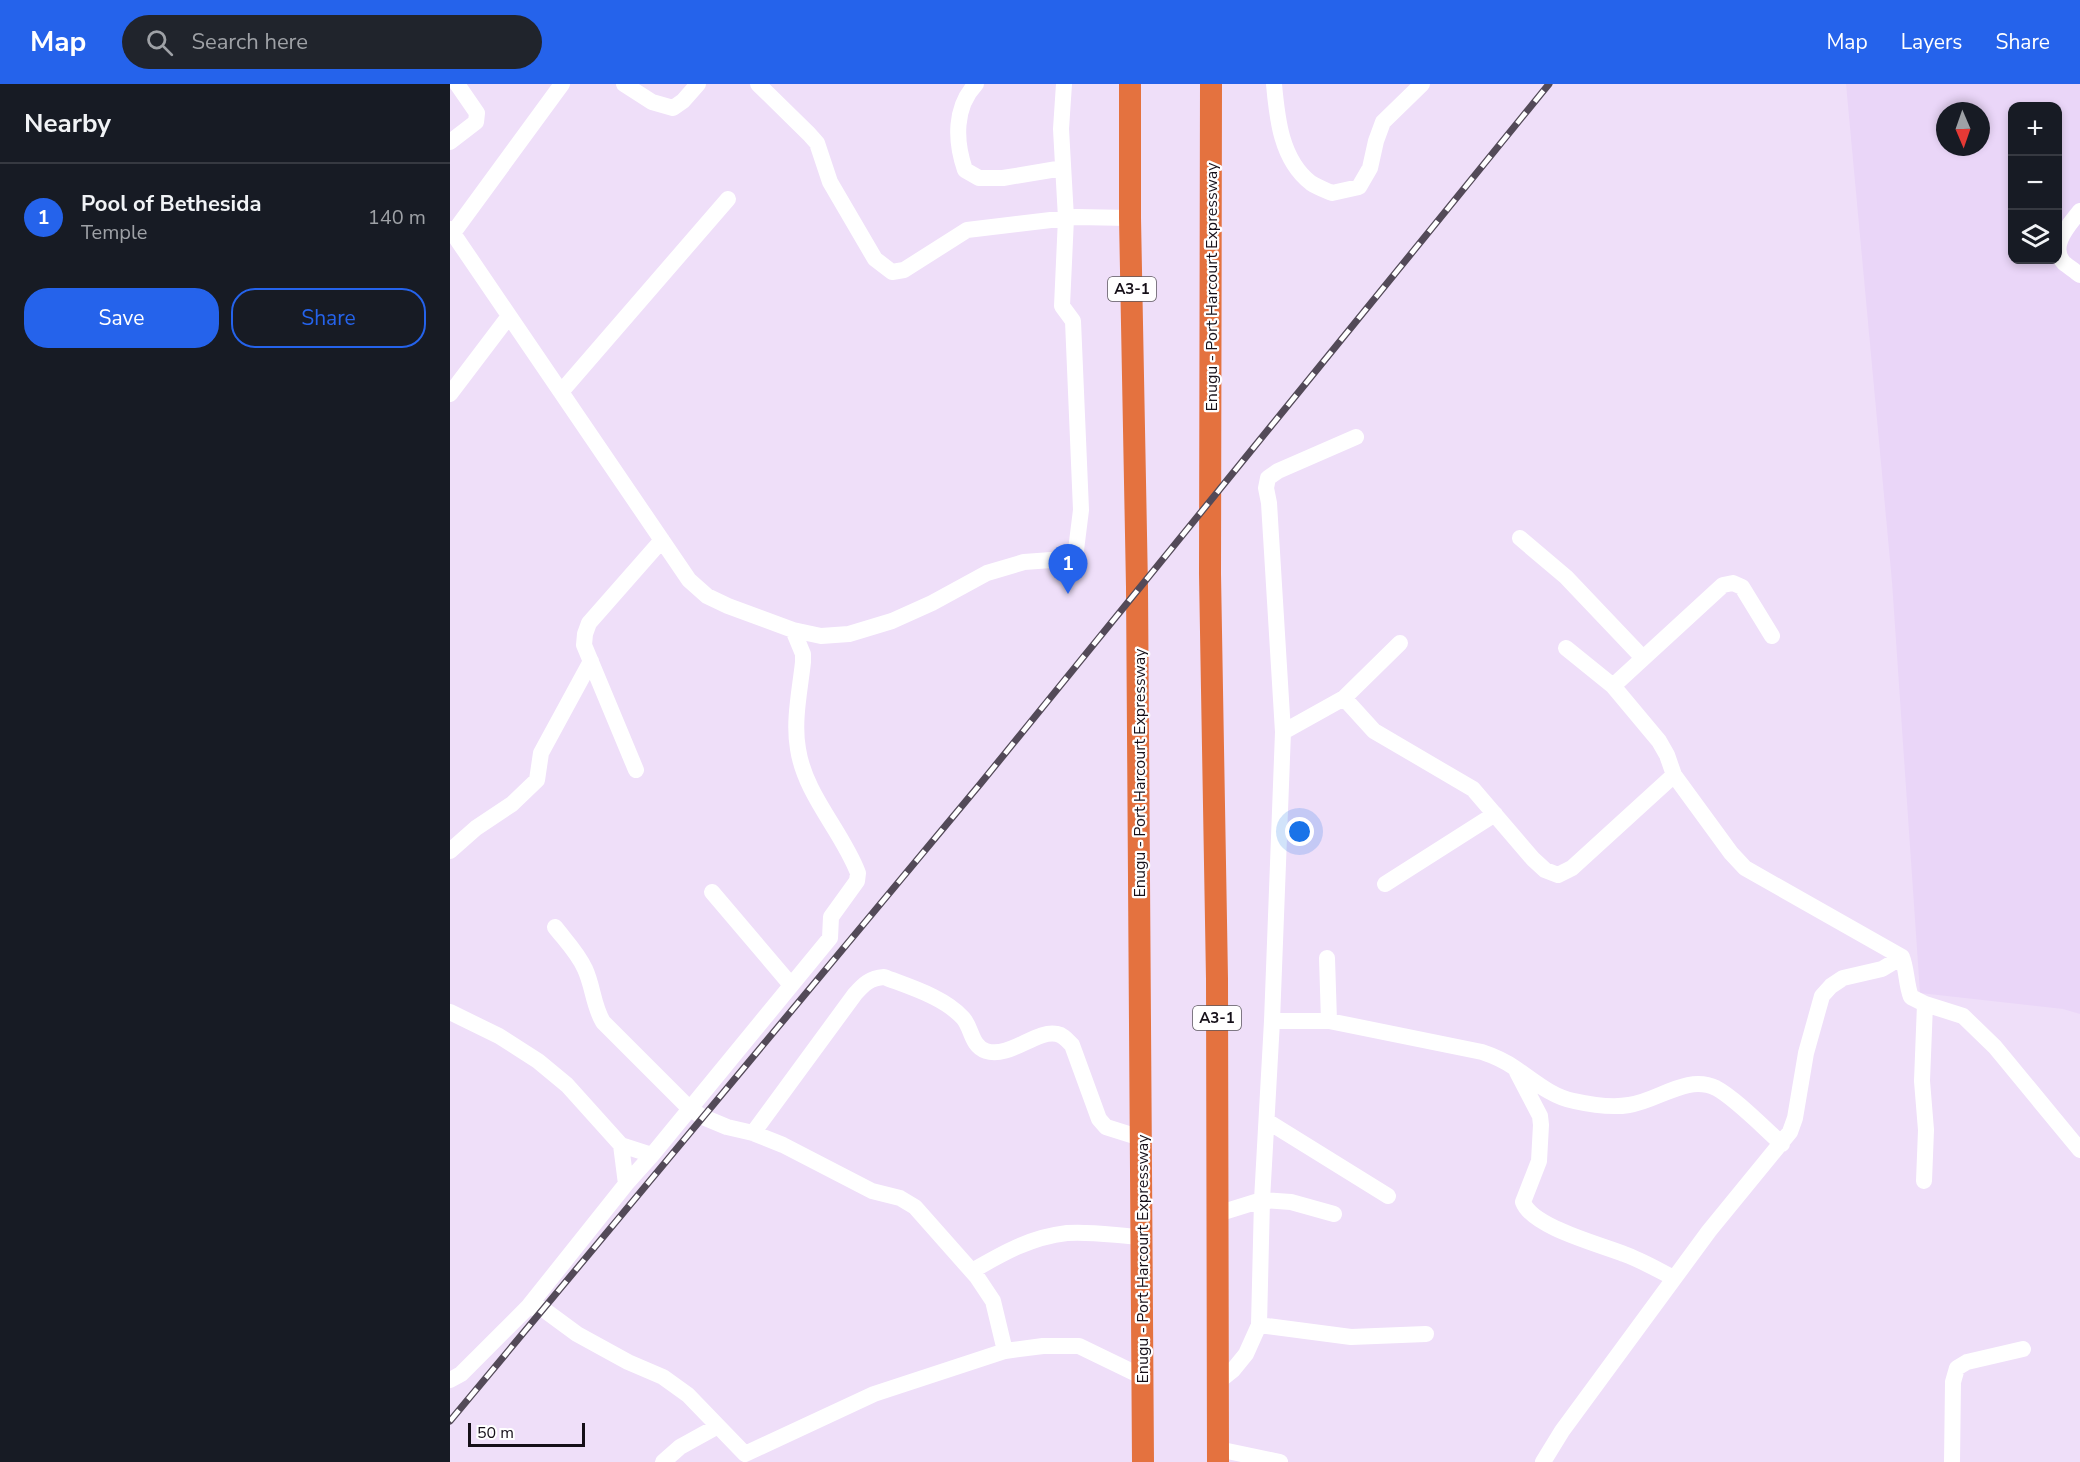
<!DOCTYPE html>
<meta charset="utf-8">
<style>
:root{--surface:#171b24;--page:#20242c;--text:#f1f3f6;--muted:#9ea1a6;--line:#363941;--accent:#2563eb}
body{margin:0;font-family:"Nunito Sans",sans-serif;background:var(--page);color:var(--text)}
.controls{position:absolute;right:18px;top:18px;display:grid;overflow:hidden;border-radius:12px;box-shadow:0 3px 9px #0003}
.controls button{width:54px;height:54px;display:grid;place-items:center;padding:0;border:0;border-bottom:2px solid var(--line);background:var(--surface);color:var(--text);font:30px sans-serif}
.compass{position:absolute;left:1486px;top:18px;width:54px;height:54px;border-radius:50%;background:var(--surface);box-shadow:0 3px 9px #0003;rotate:178deg}
.scale{position:absolute;left:18px;bottom:15px;width:117px;box-sizing:border-box;padding-left:6px;border:3px solid #150f18;border-top:0;font-size:16px;line-height:21px;white-space:nowrap;color:#150f18;-webkit-text-stroke:4px #fff;paint-order:stroke}
.you{position:absolute;left:850px;top:748px;width:21px;height:21px;margin:-15px;border:4px solid #fff;border-radius:50%;background:#1a73e8;box-shadow:0 0 0 9px #1a73e833}
.badge{display:grid;place-items:center;width:39px;height:39px;border-radius:50%;background:var(--accent);color:#fff;font-size:20px;font-weight:700}
.pin{position:absolute;translate:-50% -50px;filter:drop-shadow(0 2px 3px #0008)}
.pin::after{content:'';position:absolute;top:32px;width:21px;height:18px;background:inherit;clip-path:polygon(0 0,100% 0,50% 100%)}
.list{margin:0;padding:0;list-style:none}
h2{display:flex;justify-content:space-between;align-items:center;height:78px;margin:0;padding:0 24px;font-size:26px}
h2 small{font-size:20px;font-weight:400;color:var(--muted)}
.list li{display:grid;grid-template-columns:39px 1fr auto;gap:18px;align-items:center;box-sizing:border-box;height:108px;padding:0 24px;border-top:2px solid var(--line)}
.list b{display:block;font-size:22px;white-space:nowrap}
.list p{margin:0;font-size:20px;white-space:nowrap;color:var(--muted)}
.list em{font-size:20px;font-style:normal;color:var(--muted)}
.actions{display:flex;gap:12px;padding:18px 24px}
.actions a{flex:1;padding:14px 0;border:2px solid var(--accent);border-radius:24px;text-align:center;font-size:21px;color:var(--accent)}
.actions .main{background:var(--accent);color:#fff}
.icon{flex:none;width:33px;height:33px;fill:none;stroke:currentColor;stroke-width:2;stroke-linecap:round;stroke-linejoin:round}
.map{position:relative;flex:none;width:1630px;height:1378px;overflow:hidden}
header{display:flex;align-items:center;gap:36px;box-sizing:border-box;height:84px;padding:0 30px;background:var(--accent);color:#fff}
header strong{font-size:28px}
nav{display:flex;gap:33px;margin-inline-start:auto;font-size:21px}
.search{width:420px;height:54px;background:var(--page);display:flex;align-items:center;gap:15px;box-sizing:border-box;padding:0 21px;border-radius:33px;color:var(--muted);font-size:22px}
main{display:flex}
aside{flex:1;background:var(--surface)}
.map>svg:first-child{display:block}
</style>
<header>
<strong>Map</strong>
<div class="search"><svg class="icon" aria-label="search" viewBox="0 0 24 24"><circle cx="10" cy="10" r="6"/><path d="M15 15l6 6"/></svg>Search here</div>
<nav><a>Map</a><a>Layers</a><a>Share</a></nav>
</header>
<main>
<aside>
<h2>Nearby<small></small></h2>
<ul class="list">
<li><span class="badge">1</span><div><b>Pool of Bethesida</b><p>Temple</p></div><em>140 m</em></li>
</ul>
<div class="actions"><a class="main">Save</a><a>Share</a></div>
</aside>
<div class="map">
<svg width="1630" height="1378" viewBox="0 0 1630 1378">
<rect width="100%" height="100%" fill="#efdff9"/>
<path fill="#ead6f8" fill-rule="evenodd" d="M1396 0H1630V930L1613 925 1470 909 1442 498ZM1562 22H1608V176H1562ZM1495 27H1531V63H1495Z"/>
<g fill="none" stroke-linecap="round" stroke-linejoin="round">
<path stroke="#fff" stroke-width="16" d="M174 0 202 18 223 24 233 17 248 0
M308 0 359 50 367 59 380 98 425 175 442 188 454 186 517 146 626 133 680 134
M526 0C504 23 505 57 515 86L529 94H553L613 84
M824 0C827 34 831 76 861 99 867 103 875 106 882 109L909 103 920 84 926 57 933 38 972 0
M0 58 26 38 27 29 7 0
M1630 127C1620 140 1598 162 1614 179 1619 183 1625 187 1630 191
M0 145 239 496 257 512 278 522 343 546 353 570V578C350 606 343 637 348 665 355 711 392 747 408 789L407 797 381 833 380 854 202 1071 176 1100 78 1223
M3 149 112 0
M111 308 278 115
M0 310 59 232
M1070 454 1116 493 1193 574
M343 546 371 552 399 550 442 537 482 519 537 489 574 478 615 475 621 472 626 466 631 426 623 237 612 222 616 134 611 45 614 0
M1116 564 1163 602 1209 657 1217 671 1224 691 1281 769 1295 784 1452 873C1457 886 1456 900 1461 913L1475 920 1513 932 1545 963 1630 1066
M1163 602 1273 501 1283 499 1292 503 1322 552
M894 614 924 647 1023 705 1083 775 1095 786 1108 791 1122 784 1224 691
M833 648 894 614 950 559
M186 686 134 561 135 550 139 539 212 456
M0 767 26 744 62 720 87 696 91 669 141 577
M935 800 1045 730
M262 808 341 901
M105 843C115 856 128 869 135 885 143 902 143 921 153 938L240 1025 253 1033 277 1043 303 1049 333 1061 422 1107 450 1114 465 1123 527 1193 543 1217 555 1267
M877 874 879 937
M0 928 49 952 88 977 117 1001 171 1061 202 1071
M822 937H879L1032 968C1044 972 1055 977 1065 984 1084 997 1102 1013 1124 1017 1142 1021 1161 1024 1179 1021 1208 1017 1237 990 1266 1004 1285 1014 1315 1045 1332 1060
M1067 988 1090 1032 1091 1041 1089 1077 1073 1118C1082 1143 1149 1160 1174 1170 1191 1176 1208 1186 1224 1194
M817 1037 938 1112
M303 1049 405 910C414 900 420 894 434 893 460 903 494 913 513 934 522 944 521 962 536 967 559 975 587 945 607 950 613 951 617 956 622 961L649 1035 656 1043 691 1054
M171 1061 176 1100
M1474 1097 1476 1046 1472 997 1475 920
M767 1130 812 1116 841 1118 884 1130
M522 1187C553 1169 581 1153 617 1149 641 1147 668 1152 692 1153
M809 1241 901 1253 976 1250
M0 1296 11 1290 78 1223 93 1225 127 1250 178 1278 213 1293 238 1311 295 1370 424 1310 555 1267 593 1262H629L693 1293
M768 1298 783 1286 796 1270 809 1241 812 1116 822 937 833 648 819 419 816 404 818 394 828 387 906 353
M768 1365 830 1378
M213 1378 230 1363 268 1342
M1093 1378 1112 1347 1259 1147 1340 1048 1345 1034 1356 969 1372 912 1381 902 1393 894 1432 885 1452 873
M1502 1378 1503 1298 1507 1284 1517 1278 1573 1265"/>
<path stroke="#e4723f" stroke-width="22" d="M680 0V134L687 503 693 1378
M761 0 760 490 767 895 768 1378"/>
<defs>
<path id="rail" d="M0 1337 531 699 1099 0"/>
</defs>
<use href="#rail" stroke="#534a58" stroke-width="7"/>
<use href="#rail" stroke="#fff" stroke-width="4.5" stroke-dasharray="14" stroke-linecap="butt"/>
</g>
<g text-anchor="middle" stroke-width="4.5" stroke-linejoin="round" paint-order="stroke">
<g fill="#fff" stroke="#5b575d" stroke-width="1.5">
<rect x="658" y="193" width="48" height="24" rx="4.5"/>
<rect x="743" y="922" width="48" height="24" rx="4.5"/>
</g>
<g font-size="15" font-weight="bold" fill="#150f18">
<text x="682" y="210">A3-1</text>
<text x="767" y="939">A3-1</text>
</g>
<g font-size="16" fill="#150f18" stroke="#fff">
<text transform="translate(761 203) rotate(-90)" y="6">Enugu - Port Harcourt Expressway</text>
<text transform="translate(689 689) rotate(-90)" y="6">Enugu - Port Harcourt Expressway</text>
<text transform="translate(692 1175) rotate(-90)" y="6">Enugu - Port Harcourt Expressway</text>
</g>
</g>
</svg>
<div class="controls">
<button>+</button>
<button>−</button>
<button><svg class="icon" aria-label="layers" viewBox="0 0 24 24"><path d="M12 4l9 5-9 5-9-5zM3 14l9 5 9-5"/></svg></button>
</div>
<svg class="compass" viewBox="-18 -18 36 36"><path d="M0-13l5 13h-10z" fill="#e53935"/><path d="M0 13l5-13h-10z" fill="#9ea1a6"/></svg>
<div class="scale">50 m</div>
<div class="you"></div>
<div class="pin badge" style="left:618px;top:510px">1</div>
</div>
</main>
